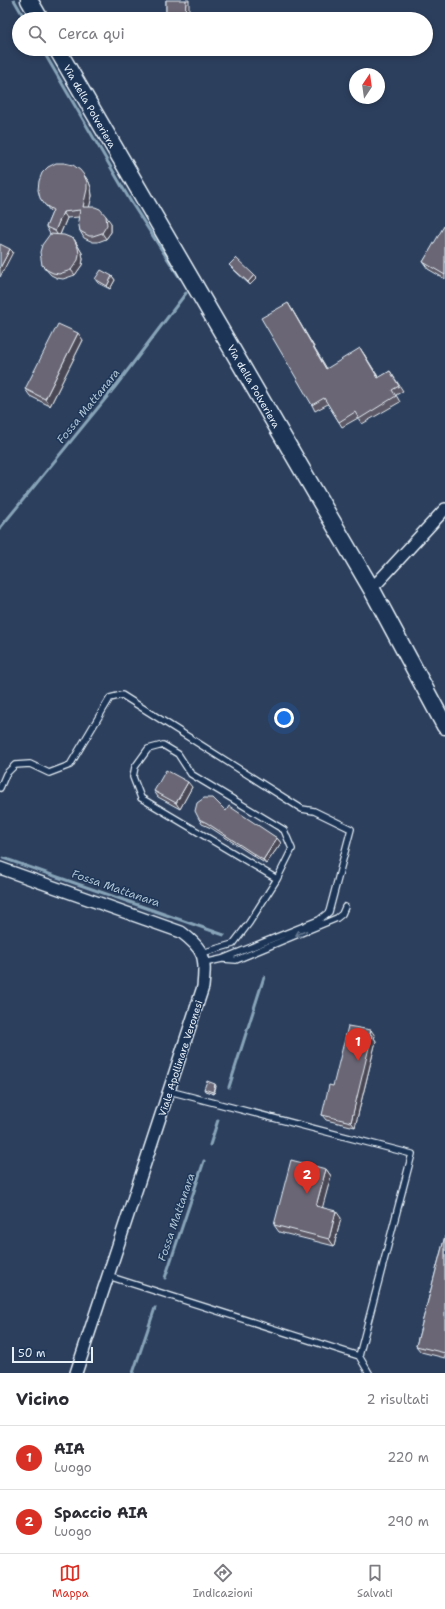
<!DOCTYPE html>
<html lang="it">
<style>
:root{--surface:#fff;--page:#f2f2f3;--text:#2b2b33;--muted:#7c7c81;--line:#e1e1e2;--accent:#d93025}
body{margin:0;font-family:"Shantell Sans",sans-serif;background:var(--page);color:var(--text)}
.compass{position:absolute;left:349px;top:68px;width:36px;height:36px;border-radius:50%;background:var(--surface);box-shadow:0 2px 6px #0003;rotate:13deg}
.scale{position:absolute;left:12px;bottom:10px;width:81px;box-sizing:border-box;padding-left:4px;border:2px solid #e8f1f8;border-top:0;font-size:11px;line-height:14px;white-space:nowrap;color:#e8f1f8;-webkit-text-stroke:3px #1d3557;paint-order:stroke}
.you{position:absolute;left:284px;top:718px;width:14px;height:14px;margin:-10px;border:3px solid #fff;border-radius:50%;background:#1a73e8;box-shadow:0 0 0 6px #1a73e833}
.badge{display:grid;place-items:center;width:26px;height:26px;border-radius:50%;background:var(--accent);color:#fff;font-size:13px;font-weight:700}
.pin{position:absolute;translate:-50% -33px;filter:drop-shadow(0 1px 2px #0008)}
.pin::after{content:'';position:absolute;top:21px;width:14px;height:12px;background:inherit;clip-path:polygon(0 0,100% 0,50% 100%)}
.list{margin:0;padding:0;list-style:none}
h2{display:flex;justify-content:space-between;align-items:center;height:52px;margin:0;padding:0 16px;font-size:17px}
h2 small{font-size:13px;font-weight:400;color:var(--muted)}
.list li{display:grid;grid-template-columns:26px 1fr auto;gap:12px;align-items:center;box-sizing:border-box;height:64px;padding:0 16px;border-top:1px solid var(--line)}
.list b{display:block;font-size:15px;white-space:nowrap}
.list p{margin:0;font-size:13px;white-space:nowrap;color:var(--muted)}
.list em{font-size:13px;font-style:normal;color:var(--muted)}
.icon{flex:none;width:22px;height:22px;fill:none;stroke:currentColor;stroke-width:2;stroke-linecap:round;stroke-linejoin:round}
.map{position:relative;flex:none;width:445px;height:1373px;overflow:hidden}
.search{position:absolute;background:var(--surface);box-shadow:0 2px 6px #0003;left:12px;right:12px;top:12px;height:44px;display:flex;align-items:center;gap:10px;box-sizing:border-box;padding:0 14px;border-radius:22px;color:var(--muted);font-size:15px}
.sheet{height:180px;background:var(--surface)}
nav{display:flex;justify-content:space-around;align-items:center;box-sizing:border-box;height:56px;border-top:1px solid var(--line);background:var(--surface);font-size:11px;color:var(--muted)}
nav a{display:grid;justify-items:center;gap:2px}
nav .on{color:var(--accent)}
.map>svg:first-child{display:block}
</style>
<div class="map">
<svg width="445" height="1373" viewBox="0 0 445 1373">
<rect width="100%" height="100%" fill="#2c3f5d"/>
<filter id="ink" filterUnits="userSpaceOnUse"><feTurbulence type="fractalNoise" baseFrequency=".025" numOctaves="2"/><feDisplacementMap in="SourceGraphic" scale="8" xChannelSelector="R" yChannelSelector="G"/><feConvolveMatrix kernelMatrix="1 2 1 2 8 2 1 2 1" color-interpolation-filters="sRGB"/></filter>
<g filter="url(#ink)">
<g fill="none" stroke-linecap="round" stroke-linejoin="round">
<path stroke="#87a4b8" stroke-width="3" d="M14 0 25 19
M42 49 131 202 180 278
M0 528 115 387 186 293
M3 858 224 935
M229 1087 264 977
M210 1145 218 1120
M165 1278 204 1161
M133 1373 155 1308"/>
<defs>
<path id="lane" d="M0 788 6 774 15 765 30 764 49 773 70 765 110 698 122 695 302 809 314 811 351 829 329 912 319 920 222 959 204 963
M202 953 233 944 249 923 277 879 292 849 284 830 191 774 178 754 163 745 148 749 135 767 133 777 141 798 277 879
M223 959 236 960 337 918 342 914 345 907
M169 1091 412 1154 359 1356 369 1373
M108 1276 359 1356"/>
<path id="street" d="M371 588 379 581 445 509
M0 868 181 932C205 950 206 957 203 987L76 1373"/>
<path id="secondary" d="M29 0 40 19
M57 49 371 588 445 726"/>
</defs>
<use href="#lane" stroke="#e8f1f8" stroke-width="8"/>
<use href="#street" stroke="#e8f1f8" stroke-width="14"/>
<use href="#secondary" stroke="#e8f1f8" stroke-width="19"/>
<use href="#lane" stroke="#1d3557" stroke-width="5.5"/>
<use href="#street" stroke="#1d3557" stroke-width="11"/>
<use href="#secondary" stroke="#1d3557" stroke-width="16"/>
</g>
<path fill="#5b5865" stroke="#e8f1f8" d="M166 0 189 19H167L166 18Z
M84 175 89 182 91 188 92 196 89 207 111 223V232L106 239 98 242H93L84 238 80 231 79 217 67 218 60 235 74 239 82 253 83 259 82 265 75 275 63 279 57 278 51 275 42 265 51 234H50L46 227 52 213 50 211 40 198Z
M445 227V279L428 269 423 262Z
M229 265 257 278 250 285 232 268Z
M112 276 115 280 110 289 98 283 95 279Z
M291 308 327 369 364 354 379 378 390 371 403 391 396 395 400 402 362 424 358 418 342 427 328 404 315 411 312 405Z
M83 340 50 406 30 396 25 389Z
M192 787 180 809 158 797 154 791Z
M226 811 277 838 281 843 266 864 211 828 202 824 199 819Z
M375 1036 374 1038 376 1041 355 1127 326 1120 322 1115 333 1086Z
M216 1086 214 1094 205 1091 204 1089Z
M326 1169 331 1176 322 1207 341 1218 334 1246 279 1232 274 1225Z
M445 1236V1358L421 1352 416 1346Z"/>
<path fill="#4a4752" stroke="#e8f1f8" d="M186 0H189V19H187L185 17Z
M84 175 89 182 91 188 92 196 88 213 83 207Z
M63 212 67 218 59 237 55 231Z
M106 216 111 223V232L106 239 102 233Z
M74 239 82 253 83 259 82 265 75 275 71 270Z
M10 249 13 252 0 277V268Z
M254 275 257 278 250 285 248 282Z
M112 276 115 280 110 289 107 286Z
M288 303 291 308 330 374 326 369Z
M78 333 83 340 50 406 45 399Z
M360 348 364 354 382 384 378 378Z
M188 782 192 787 180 809 176 803Z
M277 838 281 843 266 864 263 860Z
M371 1030 375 1036 374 1038 376 1041 355 1127 351 1122Z
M215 1084 216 1086 214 1094 213 1092Z
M326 1169 331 1176 321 1213 316 1206Z
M336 1211 341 1218 334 1246 329 1239Z"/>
<path fill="#6a6675" stroke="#e8f1f8" d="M166 0H186L185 17 166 18Z
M56 163H64L73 165 80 170 84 175 87 182V189L83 207H95L100 209 106 216 107 225 102 233 93 236H89L80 231 78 221 80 210 63 212 55 231 46 227 53 210 45 205 40 198 38 190 39 181 42 173 48 167Z
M444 226 445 227V275L423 262Z
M50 234 64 235 74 239 78 248 79 254 78 260 71 270 59 274 53 273 47 270 42 265 40 252 42 245Z
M0 244 10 249 0 268Z
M236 258 254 275 248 282 229 265Z
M101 270 112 276 107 286 95 279Z
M288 303 326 369 360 348 378 378 390 371 399 386 392 390 396 396 359 419 355 412 339 422 324 398 312 405 261 318Z
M58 324 78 333 45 399 25 389Z
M166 770 188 782 176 803 154 791Z
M204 798H213L226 811 229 806 277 838 263 860 207 823 199 819 195 811 197 803Z
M348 1026 371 1030 370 1034 372 1035 351 1122 322 1115 329 1085 333 1086Z
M207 1081 215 1084 213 1092 204 1089Z
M291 1160 326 1169 316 1206 336 1211 329 1239 274 1225Z
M445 1236V1353L416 1346Z"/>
<defs><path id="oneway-shaft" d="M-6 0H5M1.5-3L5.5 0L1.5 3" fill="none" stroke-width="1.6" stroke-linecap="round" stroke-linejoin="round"/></defs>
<use stroke="#64778f" href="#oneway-shaft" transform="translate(301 933) rotate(157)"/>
</g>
<g text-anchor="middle" stroke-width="3" stroke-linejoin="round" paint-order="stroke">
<g font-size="10" fill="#e8f1f8" stroke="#1d3557">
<text transform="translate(90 106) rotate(60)" y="4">Via della Polveriera</text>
<text transform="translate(254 386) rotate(60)" y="4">Via della Polveriera</text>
<text transform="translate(180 1058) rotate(-72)" y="4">Viale Apollinare Veronesi</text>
</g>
<g font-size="11" font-style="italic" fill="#afc4d3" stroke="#1d3557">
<text transform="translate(88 406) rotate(-51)" y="4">Fossa Mattanara</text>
<text transform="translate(116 888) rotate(19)" y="4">Fossa Mattanara</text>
<text transform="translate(176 1217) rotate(-71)" y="4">Fossa Mattanara</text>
</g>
</g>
</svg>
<svg class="compass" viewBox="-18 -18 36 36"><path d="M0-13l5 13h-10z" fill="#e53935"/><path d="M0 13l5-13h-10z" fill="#7c7c81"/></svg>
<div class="scale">50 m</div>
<div class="you"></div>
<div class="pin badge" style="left:358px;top:1061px">1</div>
<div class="pin badge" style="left:307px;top:1194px">2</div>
<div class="search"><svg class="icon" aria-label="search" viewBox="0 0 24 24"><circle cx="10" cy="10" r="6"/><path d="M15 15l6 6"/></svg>Cerca qui</div>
</div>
<section class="sheet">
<h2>Vicino<small>2 risultati</small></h2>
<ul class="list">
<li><span class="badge">1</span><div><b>AIA</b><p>Luogo</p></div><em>220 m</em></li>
<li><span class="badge">2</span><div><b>Spaccio AIA</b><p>Luogo</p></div><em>290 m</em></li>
</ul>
</section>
<nav>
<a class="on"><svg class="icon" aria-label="map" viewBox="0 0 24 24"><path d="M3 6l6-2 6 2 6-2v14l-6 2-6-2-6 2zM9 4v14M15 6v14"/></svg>Mappa</a>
<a><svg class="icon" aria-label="directions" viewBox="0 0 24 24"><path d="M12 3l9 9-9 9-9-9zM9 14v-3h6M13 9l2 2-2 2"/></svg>Indicazioni</a>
<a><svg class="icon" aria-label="saved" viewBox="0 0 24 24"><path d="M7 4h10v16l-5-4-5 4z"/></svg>Salvati</a>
</nav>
